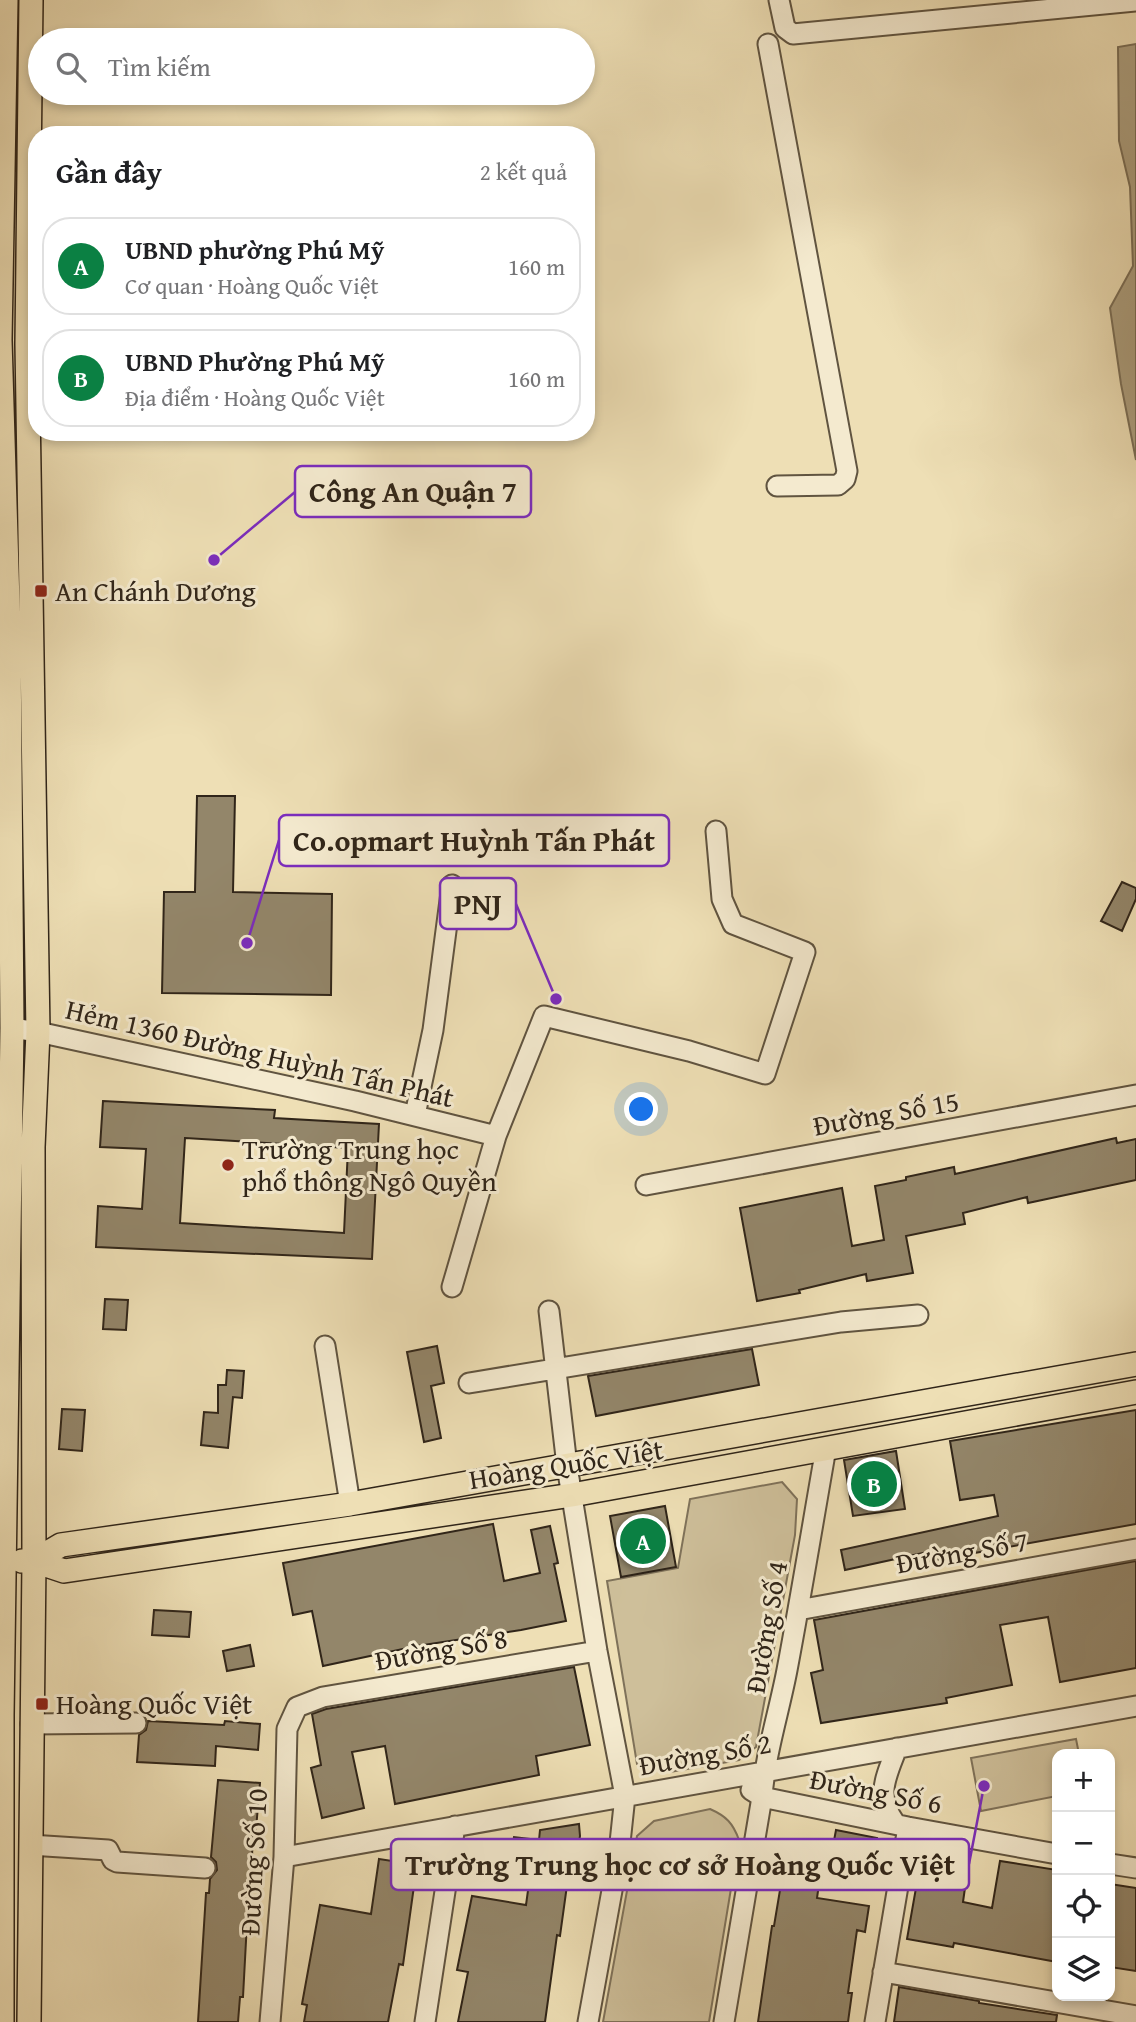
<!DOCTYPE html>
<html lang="vi">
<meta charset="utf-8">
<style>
:root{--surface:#fff;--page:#f2f2f2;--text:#202124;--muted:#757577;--line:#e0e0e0;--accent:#0b8043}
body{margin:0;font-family:"Gentium Book Plus",serif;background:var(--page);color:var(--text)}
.controls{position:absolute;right:21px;bottom:21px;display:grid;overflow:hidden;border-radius:14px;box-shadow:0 4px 10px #0003}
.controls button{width:63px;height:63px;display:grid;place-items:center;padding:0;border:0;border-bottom:2px solid var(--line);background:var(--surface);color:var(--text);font:35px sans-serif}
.you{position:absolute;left:642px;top:1110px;width:24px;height:24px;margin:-18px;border:5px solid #fff;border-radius:50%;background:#1a73e8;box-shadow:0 0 0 10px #1a73e833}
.badge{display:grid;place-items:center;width:46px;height:46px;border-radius:50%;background:var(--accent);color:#fff;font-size:23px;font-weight:700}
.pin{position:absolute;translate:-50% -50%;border:4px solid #fff;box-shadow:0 2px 7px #0006}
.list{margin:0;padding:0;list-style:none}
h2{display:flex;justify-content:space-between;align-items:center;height:91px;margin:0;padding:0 28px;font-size:30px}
h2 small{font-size:23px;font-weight:400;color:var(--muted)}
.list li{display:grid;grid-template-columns:46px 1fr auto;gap:21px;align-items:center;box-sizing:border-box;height:98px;margin:0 14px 14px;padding:0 14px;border:2px solid var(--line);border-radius:28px}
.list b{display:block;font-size:26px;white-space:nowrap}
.list p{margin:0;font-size:23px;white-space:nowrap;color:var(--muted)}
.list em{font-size:23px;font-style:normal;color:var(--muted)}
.icon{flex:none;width:38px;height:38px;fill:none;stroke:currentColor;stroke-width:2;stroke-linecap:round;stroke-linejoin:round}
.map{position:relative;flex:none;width:1136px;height:2022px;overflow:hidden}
.search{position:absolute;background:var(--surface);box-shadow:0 4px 10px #0003;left:28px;top:28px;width:567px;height:77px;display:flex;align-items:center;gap:18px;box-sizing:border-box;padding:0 24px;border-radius:38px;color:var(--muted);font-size:26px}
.panel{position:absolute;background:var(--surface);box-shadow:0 4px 10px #0003;left:28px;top:126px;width:567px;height:315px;border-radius:28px}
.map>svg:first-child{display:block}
</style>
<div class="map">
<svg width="1136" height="2022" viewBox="0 0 1136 2022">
<rect width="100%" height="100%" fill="#eedfb5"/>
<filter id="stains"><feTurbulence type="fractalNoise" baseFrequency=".00286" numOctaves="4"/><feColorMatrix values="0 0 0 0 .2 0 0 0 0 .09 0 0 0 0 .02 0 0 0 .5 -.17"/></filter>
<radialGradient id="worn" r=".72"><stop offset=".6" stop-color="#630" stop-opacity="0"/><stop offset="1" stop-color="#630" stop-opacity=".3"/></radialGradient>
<path fill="#cebf9a" stroke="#7f725a" stroke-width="2" d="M782 1482 797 1499 795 1535 756 1747 739 1760 670 1772 637 1764 607 1581 678 1568 690 1499Z
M1076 1739 1079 1754H1057V1796L981 1811 971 1758Z
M710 1809C726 1816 733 1823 739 1840L709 2022H603L637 1836 654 1821Z"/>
<path fill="#ada080" stroke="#7b6f57" stroke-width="2" d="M1136 44V460L1121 384 1110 308 1133 266 1130 187 1119 141 1118 47Z"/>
<path fill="#93866a" stroke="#302519" stroke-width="2" fill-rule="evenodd" d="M197 796H235L233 892 332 894 331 995 162 993 164 892H195Z
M1122 882 1136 888V899L1122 931 1101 921Z
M103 1101 275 1110 274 1118 379 1124 372 1259 96 1247 98 1206 142 1209 146 1149 100 1147ZM185 1138 348 1148 344 1233 180 1223Z
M1116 1138 1117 1143 1136 1139V1180L1028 1203 1027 1197 963 1213 965 1224 906 1236 913 1273 867 1281 866 1274 799 1290 800 1293 757 1301 740 1208 842 1188 852 1246 884 1240 875 1186 906 1180V1177L954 1167 955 1174Z
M105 1299 128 1300 126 1330 103 1329Z
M437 1346 444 1383 431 1386 441 1438 424 1442 407 1352Z
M752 1349 759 1385 596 1416 588 1376Z
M227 1370 244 1371 242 1398 233 1397 228 1448 201 1445 204 1412 218 1413V1385H226Z
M62 1409 85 1410 82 1451 59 1449Z
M1136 1410V1524L924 1562 923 1553 845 1570 841 1550 998 1516 994 1495 960 1500 950 1441Z
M896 1451 905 1509 853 1516 844 1460Z
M665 1506 676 1567 621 1577 610 1516Z
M493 1524 504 1581 540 1573 531 1530 550 1526 558 1563 554 1564 566 1621 521 1630 417 1646 323 1666 312 1611 293 1615 283 1563Z
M1136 1561V1668L1060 1682 1048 1617 1000 1625 1012 1685 946 1698 947 1703 821 1723 811 1673 823 1670 814 1620Z
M154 1610 191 1612 189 1637 152 1635Z
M250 1645 254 1666 227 1671 223 1651Z
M574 1667 590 1745 536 1756 539 1775 395 1804 385 1746 352 1752 364 1808 322 1818 311 1768 321 1765 312 1714 326 1709Z
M148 1721 224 1725 225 1721 260 1724 258 1750 216 1746 215 1766 137 1762 139 1735 146 1730Z
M218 1780 260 1783 256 1829H253L251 1885H249L243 1997H240L238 2022H198L206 1893H209L210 1879 217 1870 216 1862 211 1857Z
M579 1824 580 1836 573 1879 568 1878 560 1936 557 1935 545 2022H458L468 1972 457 1970 472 1896 526 1905 530 1876 494 1872V1869L479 1867 482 1846 492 1847 493 1842 513 1844 514 1837 539 1840 540 1830Z
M836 1830 877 1838 872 1870 830 1862Z
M918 1845 970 1852 963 1902 992 1908 1000 1861 1057 1870V1962L954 1943 953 1947 907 1939 916 1888H913Z
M379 1859 399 1862 397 1883 414 1886 403 1965 399 1964 388 2022H304L307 2005 302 2004 320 1905 371 1914Z
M783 1872 820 1877 817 1898 869 1906 865 1932 857 1930 848 1993H852L848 2022H758L772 1926H774Z
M1110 1884 1136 1888V1971L1110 1967Z
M899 1987 979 2001V2003L1057 2015 1056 2022H894Z"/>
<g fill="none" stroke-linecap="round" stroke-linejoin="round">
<defs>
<path id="minor" d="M779 0 785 28 793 34 1136 1
M768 44 847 471 845 479 838 485 777 486
M12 1028 38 1032 355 1101 496 1136
M415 1115 433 1030 452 885
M646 1185 1136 1095
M452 1287 496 1136 544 1016 689 1051 765 1074 805 952 733 924 722 899 716 831
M549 1311 567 1466 597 1651 625 1796 619 1852 588 2022
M325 1346 350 1504
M469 1383 841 1322 918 1315
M798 1610 1136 1549
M31 1724 136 1723
M751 1790 762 1797 908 1827 1057 1854
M895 1823C875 1795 886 1777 897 1748
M30 1845 108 1850 113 1860 117 1862 205 1868
M284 1857 1136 1706
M1110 1864 1136 1868
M883 1972 1136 2016
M270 2022 284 1857 287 1729 297 1707 323 1697 597 1651
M425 2022 455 1826
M724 2022 762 1797C765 1755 779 1712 787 1670 801 1596 813 1522 826 1448
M875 2022 908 1827"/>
<path id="major" d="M22 1561H34L64 1571 572 1495 1136 1392
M34 1561 61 1545 350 1504 1136 1364
M2 2022V1715L12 1028 9 636 0 340 6 0
M29 2022 34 1561 33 1147 38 1032 27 344 31 0"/>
</defs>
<use href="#minor" stroke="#605440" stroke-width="23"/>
<use href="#major" stroke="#302519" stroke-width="26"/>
<use href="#minor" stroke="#f4eacf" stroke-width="19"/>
<use href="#major" stroke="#eedfb5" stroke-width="23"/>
</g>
<g fill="#8f2418" stroke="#f4eacf" stroke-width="2.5">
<rect x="34" y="584" width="14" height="14" rx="3.5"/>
<circle cx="228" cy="1165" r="7"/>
<rect x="35" y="1697" width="14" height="14" rx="3.5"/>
</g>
<g text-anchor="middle" stroke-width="6" stroke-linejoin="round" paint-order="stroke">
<g font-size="28" fill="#302519" stroke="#f4eacf" text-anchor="start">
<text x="55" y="601">An Chánh Dương</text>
<text x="242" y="1159">Trường Trung học<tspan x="242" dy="32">phổ thông Ngô Quyền</tspan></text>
<text x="56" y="1714">Hoàng Quốc Việt</text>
</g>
<g font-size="28" fill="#302519" stroke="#f4eacf">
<text transform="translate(260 1053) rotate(13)" y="10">Hẻm 1360 Đường Huỳnh Tấn Phát</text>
<text transform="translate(886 1113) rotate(-10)" y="10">Đường Số 15</text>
<text transform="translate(566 1464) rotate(-9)" y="10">Hoàng Quốc Việt</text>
<text transform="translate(962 1552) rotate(-10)" y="10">Đường Số 7</text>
<text transform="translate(766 1627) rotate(-80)" y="10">Đường Số 4</text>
<text transform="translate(441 1649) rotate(-10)" y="10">Đường Số 8</text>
<text transform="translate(705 1754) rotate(-10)" y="10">Đường Số 2</text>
<text transform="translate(876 1791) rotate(11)" y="10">Đường Số 6</text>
<text transform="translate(253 1862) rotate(-87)" y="10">Đường Số 10</text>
</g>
</g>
<path fill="none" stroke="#7b2cbf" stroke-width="2.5" d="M214 560L295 492M247 943L279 840M556 999L516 904M984 1786L969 1864"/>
<g fill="#7b2cbf" stroke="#f4eacf" stroke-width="2.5">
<circle cx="214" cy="560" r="7"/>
<circle cx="247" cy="943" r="7"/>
<circle cx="556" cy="999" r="7"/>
<circle cx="984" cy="1786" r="7"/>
</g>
<g fill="#f4eacf" stroke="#7b2cbf" stroke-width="2.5">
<rect x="295" y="466" width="236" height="51" rx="7"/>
<rect x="279" y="815" width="390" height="51" rx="7"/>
<rect x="440" y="878" width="76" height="51" rx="7"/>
<rect x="391" y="1839" width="578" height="51" rx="7"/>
</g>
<g font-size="30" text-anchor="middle" font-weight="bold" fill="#302519">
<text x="413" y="502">Công An Quận 7</text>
<text x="474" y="851">Co.opmart Huỳnh Tấn Phát</text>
<text x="478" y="914">PNJ</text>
<text x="680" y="1875">Trường Trung học cơ sở Hoàng Quốc Việt</text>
</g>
<rect width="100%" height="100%" filter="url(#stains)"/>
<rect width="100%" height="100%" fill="url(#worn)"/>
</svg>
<div class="controls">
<button>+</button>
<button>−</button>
<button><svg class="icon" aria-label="locate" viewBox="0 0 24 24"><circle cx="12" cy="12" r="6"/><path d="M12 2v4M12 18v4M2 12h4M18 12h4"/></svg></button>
<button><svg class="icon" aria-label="layers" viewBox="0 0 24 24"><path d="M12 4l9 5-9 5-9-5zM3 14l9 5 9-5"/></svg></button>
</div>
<div class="you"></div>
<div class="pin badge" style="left:643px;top:1541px">A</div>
<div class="pin badge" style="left:874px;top:1484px">B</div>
<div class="search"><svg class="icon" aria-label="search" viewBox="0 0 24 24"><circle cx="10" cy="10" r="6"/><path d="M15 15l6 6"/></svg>Tìm kiếm</div>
<section class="panel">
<h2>Gần đây<small>2 kết quả</small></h2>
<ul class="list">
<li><span class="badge">A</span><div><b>UBND phường Phú Mỹ</b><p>Cơ quan · Hoàng Quốc Việt</p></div><em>160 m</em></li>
<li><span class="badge">B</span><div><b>UBND Phường Phú Mỹ</b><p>Địa điểm · Hoàng Quốc Việt</p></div><em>160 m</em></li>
</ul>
</section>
</div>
